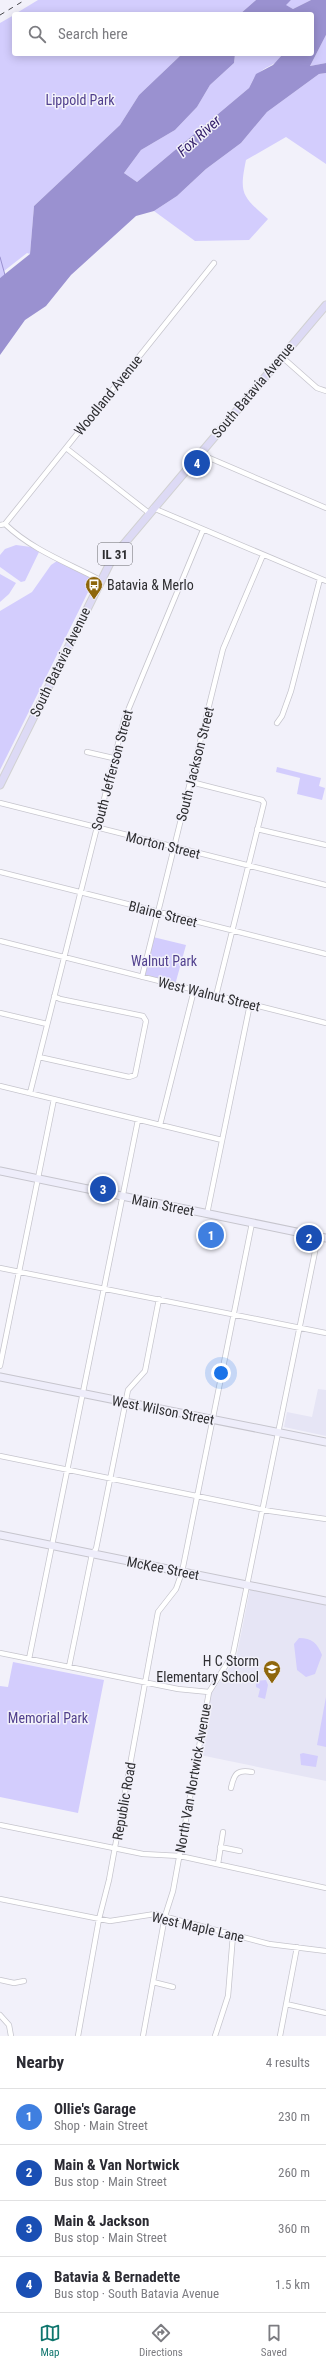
<!DOCTYPE html>
<meta charset="utf-8">
<style>
:root{--surface:#fff;--page:#f2f2f3;--text:#2b2b33;--muted:#7c7c81;--line:#e1e1e2;--accent:#0f766e}
body{margin:0;font-family:"Roboto Condensed",sans-serif;background:var(--page);color:var(--text)}
.you{position:absolute;left:221px;top:1373px;width:14px;height:14px;margin:-10px;border:3px solid #fff;border-radius:50%;background:#1a73e8;box-shadow:0 0 0 6px #1a73e833}
.badge{display:grid;place-items:center;width:26px;height:26px;border-radius:50%;background:var(--accent);color:#fff;font-size:13px;font-weight:700}
.pin{position:absolute;translate:-50% -50%;border:2px solid #fff;box-shadow:0 1px 4px #0006}
.list{margin:0;padding:0;list-style:none}
h2{display:flex;justify-content:space-between;align-items:center;height:52px;margin:0;padding:0 16px;font-size:17px}
h2 small{font-size:13px;font-weight:400;color:var(--muted)}
.list li{display:grid;grid-template-columns:26px 1fr auto;gap:12px;align-items:center;box-sizing:border-box;height:56px;padding:0 16px;border-top:1px solid var(--line)}
.list b{display:block;font-size:15px;white-space:nowrap}
.list p{margin:0;font-size:13px;white-space:nowrap;color:var(--muted)}
.list em{font-size:13px;font-style:normal;color:var(--muted)}
.icon{flex:none;width:22px;height:22px;fill:none;stroke:currentColor;stroke-width:2;stroke-linecap:round;stroke-linejoin:round}
.map{position:relative;flex:none;width:326px;height:2036px;overflow:hidden}
.search{position:absolute;background:var(--surface);box-shadow:0 2px 10px #0003;left:12px;right:12px;top:12px;height:44px;display:flex;align-items:center;gap:10px;box-sizing:border-box;padding:0 14px;border-radius:4px;color:var(--muted);font-size:15px}
.sheet{height:276px;background:var(--surface)}
nav{display:flex;justify-content:space-around;align-items:center;box-sizing:border-box;height:56px;border-top:1px solid var(--line);background:var(--surface);font-size:11px;color:var(--muted)}
nav a{display:grid;justify-items:center;gap:2px}
nav .on{color:var(--accent)}
.map>svg:first-child{display:block}
</style>
<div class="map">
<svg width="326" height="2036" viewBox="0 0 326 2036">
<rect width="100%" height="100%" fill="#f2f1fa"/>
<path fill="#e6e5f5" d="M318 1389 326 1390V1436L284 1427 287 1412 312 1417Z
M250 1589 326 1604V1781L200 1755 211 1693 225 1675 237 1654Z"/>
<path fill="#d3cdfd" d="M38 0H256L240 14H15Z
M291 0H311L293 9 285 5Z
M14 15V54H182L139 95 120 125 34 206 30 254 27 253 4 271 5 275 0 278V23Z
M326 35V63L310 66Z
M235 54H283C277 65 268 65 260 72 254 76 252 82 249 88L137 182 124 173 141 150 175 130 197 107 210 85 234 63Z
M326 73V164L286 137 246 160C239 194 242 196 268 219L249 240 195 241 154 211 177 196 206 169 241 143 267 112 319 74Z
M16 545 31 547 39 552 25 581 21 582 0 567V555L5 549Z
M57 561 94 580 0 770V611L32 592 51 565Z
M0 574 16 583 9 594 0 602Z
M277 767 321 778 319 786 325 788 322 800 297 794 300 778 276 772Z
M153 937 186 945 175 985 143 977Z
M299 1638C312 1638 317 1643 322 1655L315 1674 306 1677 297 1670 294 1644Z
M13 1662 104 1680 78 1813 0 1797V1686L8 1687Z
M266 1680 268 1685 265 1699 258 1697 260 1689 256 1687V1681Z
M326 1697V1747L317 1745Z
M303 1753 318 1756 316 1767 301 1765 300 1754Z"/>
<path fill="#9a91d0" d="M256 0H291L286 5 293 9 311 0H326V35L310 66 326 63V73L319 74 267 112 241 143 206 169 177 196 154 211 136 216 71 275 46 306 25 320 0 355V278L30 254 34 206 120 125 139 95 182 54H235L234 63 210 85 197 107 175 130 141 150 124 173 137 182 249 88 256 74 273 65 283 54H312V14H240Z"/>
<g fill="none" stroke-linecap="round" stroke-linejoin="round">
<path stroke="#9a91d0" stroke-width="1" d="M0 257 5 275"/>
<defs>
<path id="street" d="M282 357 317 388 326 391
M66 448 149 513
M200 454 326 508
M153 508 326 581
M5 524C32 550 68 563 100 580
M0 525 5 524 214 263
M277 723 282 716 291 691 320 579
M87 752 113 758
M191 782 262 800 264 803 216 996
M0 803 326 885
M257 829 326 845
M0 872 326 954
M0 941 326 1023
M142 977 223 649 263 555
M0 1013 47 1024
M39 1057 129 1077 135 1075 146 1021 143 1016 60 999 54 996
M0 1086 222 1140
M30 1093 124 720 203 530
M160 1125 194 990
M207 1214 250 1004
M0 1268 326 1333
M0 1366 54 1099
M0 1456 270 1511 326 1519
M0 1653 178 1689 209 1692
M29 1659 138 1120
M69 1667 92 1554 96 1549 128 1390 145 1371 159 1299
M231 1788C234 1774 237 1769 252 1772
M0 1825 143 1854 180 1856 326 1888
M220 1847 240 1851
M218 1864 223 1832
M0 1899 110 1921 155 1914 269 1944 326 1951
M0 1980 14 1983 24 1981
M153 1982 173 1987
M286 2004 326 2013
M0 2015 9 2025 11 2036
M78 2036 99 1919 109 1880 158 1612 176 1589 182 1572 252 1223
M143 2036 165 1916 173 1891 209 1692 233 1654 318 1237
M215 2036 228 1996 233 1935
M280 2036 297 1947"/>
<path id="secondary" d="M0 1171 326 1238
M0 1377 326 1442
M0 1535 326 1601"/>
<path id="primary" d="M0 785 113 557 326 305"/>
</defs>
<use href="#street" stroke="#c6c5cd" stroke-width="6"/>
<use href="#secondary" stroke="#c6c5cd" stroke-width="9"/>
<use href="#primary" stroke="#d1d1d2" stroke-width="9"/>
<use href="#street" stroke="#fff" stroke-width="4.5"/>
<use href="#secondary" stroke="#eeedfa" stroke-width="7"/>
<use href="#primary" stroke="#dddaf5" stroke-width="7"/>
<path stroke="#48484c" stroke-width="1" stroke-dasharray="5 5" stroke-linecap="butt" d="M0 15 25 0"/>
</g>
<defs>
<symbol id="bus-pin" viewBox="-11 -11 22 30"><path d="M0 17L-7.5 6A9.5 9.5 0 1 1 7.5 6Z" fill="#8e660b" stroke="#f2f1fa"/><path d="M-5-6H5V4H4V6H2V4H-2V6H-4V4H-5ZM-3.5-4V0h7V-4ZM-3.5 1.2v1.5H-2V1.2ZM2 1.2v1.5H3.5V1.2Z" fill="#fff"/></symbol>
<symbol id="school-pin" viewBox="-11 -11 22 30"><path d="M0 17L-7.5 6A9.5 9.5 0 1 1 7.5 6Z" fill="#8e660b" stroke="#f2f1fa"/><path d="M0-5L7-2L0 1L-7-2ZM-4 1L0 2.5L4 1V4Q0 6-4 4Z" fill="#fff"/></symbol>
</defs>
<g fill-rule="evenodd">
<use href="#bus-pin" x="84" y="575" width="20" height="27"/>
<use href="#school-pin" x="262" y="1659" width="20" height="27"/>
</g>
<g text-anchor="middle" stroke-width="3" stroke-linejoin="round" paint-order="stroke">
<rect fill="#f2f1fa" stroke="#69686d" stroke-width="1" x="98" y="543" width="34" height="22" rx="3"/>
<g font-size="13" font-weight="bold" fill="#2e2e31">
<text x="115" y="559">IL 31</text>
</g>
<g font-size="14" fill="#51408d" stroke="#f2f1fa">
<text x="80" y="105">Lippold Park</text>
<text x="164" y="966">Walnut Park</text>
<text x="48" y="1723">Memorial Park</text>
</g>
<g font-size="14" fill="#2e2e31" stroke="#f2f1fa">
<text transform="translate(253 390) rotate(-50)" y="5">South Batavia Avenue</text>
<text transform="translate(108 395) rotate(-51)" y="5">Woodland Avenue</text>
<text transform="translate(60 662) rotate(-64)" y="5">South Batavia Avenue</text>
<text transform="translate(195 764) rotate(-76)" y="5">South Jackson Street</text>
<text transform="translate(112 770) rotate(-75)" y="5">South Jefferson Street</text>
<text transform="translate(163 845) rotate(14)" y="5">Morton Street</text>
<text transform="translate(163 914) rotate(14)" y="5">Blaine Street</text>
<text transform="translate(209 994) rotate(14)" y="5">West Walnut Street</text>
<text transform="translate(163 1205) rotate(11)" y="5">Main Street</text>
<text transform="translate(163 1410) rotate(11)" y="5">West Wilson Street</text>
<text transform="translate(163 1568) rotate(11)" y="5">McKee Street</text>
<text transform="translate(193 1778) rotate(-80)" y="5">North Van Nortwick Avenue</text>
<text transform="translate(124 1801) rotate(-80)" y="5">Republic Road</text>
<text transform="translate(198 1927) rotate(13)" y="5">West Maple Lane</text>
</g>
<g font-size="14" fill="#2e2e31" stroke="#f2f1fa" text-anchor="start">
<text x="107" y="590">Batavia &amp; Merlo</text>
<text x="259" y="1666" text-anchor="end">H C Storm<tspan x="259" dy="16">Elementary School</tspan></text>
</g>
<g font-size="15" font-style="italic" fill="#34206a" stroke="#f2f1fa">
<text transform="translate(199 136) rotate(-42)" y="5">Fox River</text>
</g>
</g>
</svg>
<div class="you"></div>
<div class="pin badge" style="left:211px;top:1235px;background:#3f7fe0">1</div>
<div class="pin badge" style="left:309px;top:1238px;background:#1a4fb4">2</div>
<div class="pin badge" style="left:103px;top:1189px;background:#1a4fb4">3</div>
<div class="pin badge" style="left:197px;top:463px;background:#1a4fb4">4</div>
<div class="search"><svg class="icon" aria-label="search" viewBox="0 0 24 24"><circle cx="10" cy="10" r="6"/><path d="M15 15l6 6"/></svg>Search here</div>
</div>
<section class="sheet">
<h2>Nearby<small>4 results</small></h2>
<ul class="list">
<li><span class="badge" style="background:#3f7fe0">1</span><div><b>Ollie's Garage</b><p>Shop · Main Street</p></div><em>230 m</em></li>
<li><span class="badge" style="background:#1a4fb4">2</span><div><b>Main &amp; Van Nortwick</b><p>Bus stop · Main Street</p></div><em>260 m</em></li>
<li><span class="badge" style="background:#1a4fb4">3</span><div><b>Main &amp; Jackson</b><p>Bus stop · Main Street</p></div><em>360 m</em></li>
<li><span class="badge" style="background:#1a4fb4">4</span><div><b>Batavia &amp; Bernadette</b><p>Bus stop · South Batavia Avenue</p></div><em>1.5 km</em></li>
</ul>
</section>
<nav>
<a class="on"><svg class="icon" aria-label="map" viewBox="0 0 24 24"><path d="M3 6l6-2 6 2 6-2v14l-6 2-6-2-6 2zM9 4v14M15 6v14"/></svg>Map</a>
<a><svg class="icon" aria-label="directions" viewBox="0 0 24 24"><path d="M12 3l9 9-9 9-9-9zM9 14v-3h6M13 9l2 2-2 2"/></svg>Directions</a>
<a><svg class="icon" aria-label="saved" viewBox="0 0 24 24"><path d="M7 4h10v16l-5-4-5 4z"/></svg>Saved</a>
</nav>
